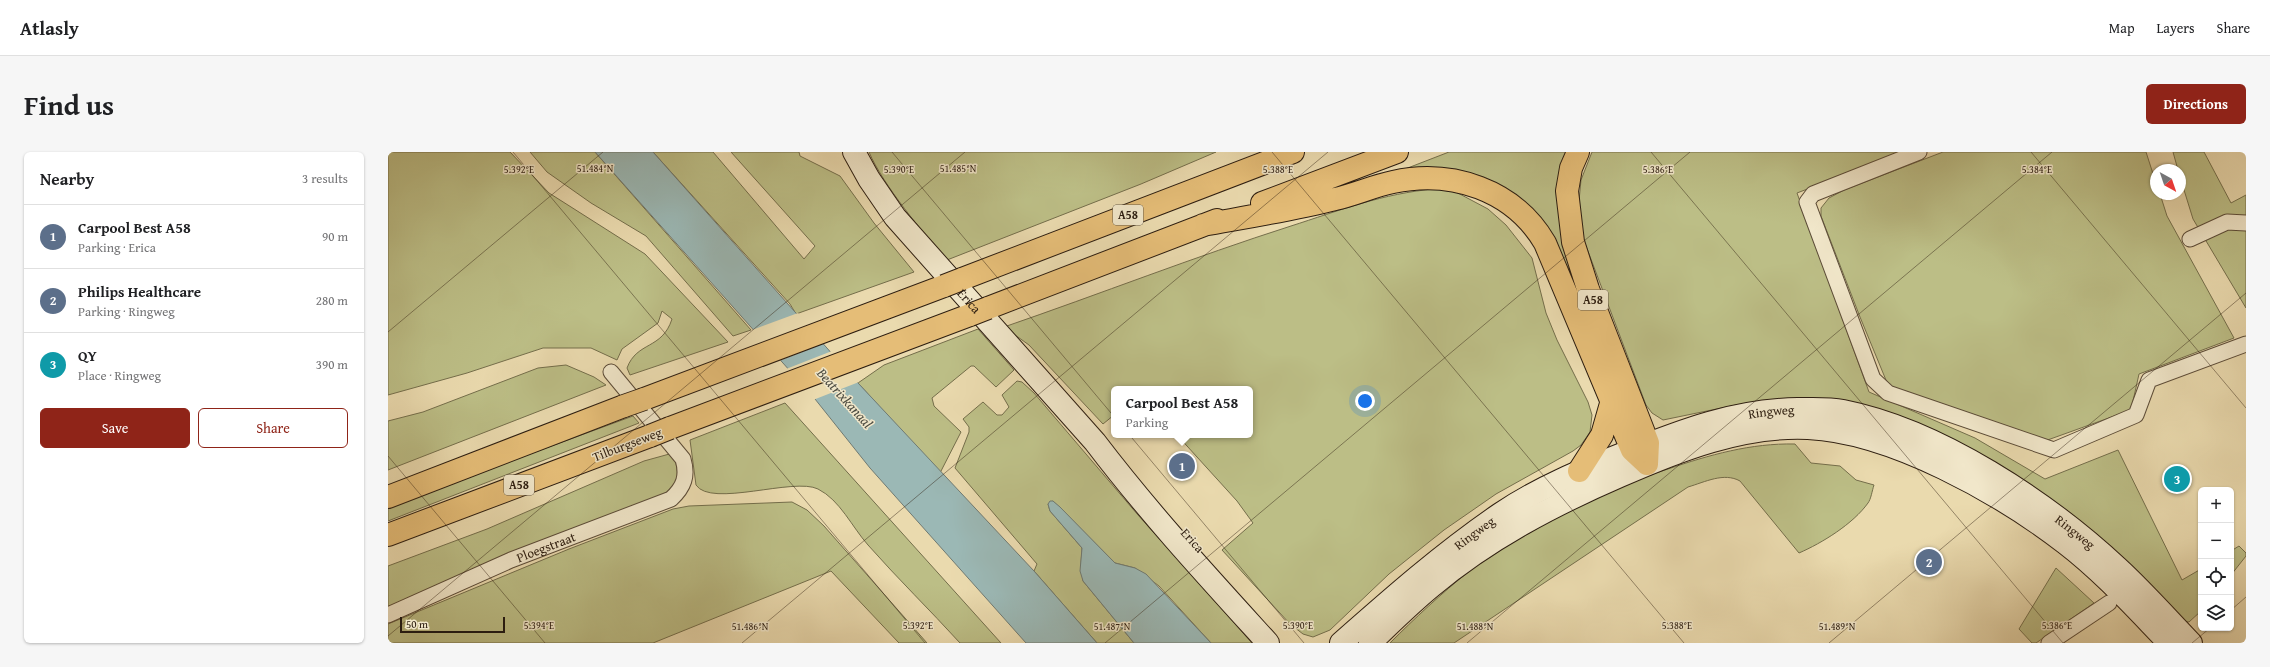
<!DOCTYPE html>
<meta charset="utf-8">
<style>
:root{--surface:#fff;--page:#f6f6f6;--text:#202124;--muted:#757577;--line:#e0e0e0;--accent:#8f2418}
body{margin:0;font-family:"Gentium Book Plus",serif;background:var(--page);color:var(--text)}
.controls{position:absolute;right:12px;bottom:12px;display:grid;overflow:hidden;border-radius:6px;box-shadow:0 1px 3px #0004}
.controls button{width:36px;height:36px;display:grid;place-items:center;padding:0;border:0;border-bottom:1px solid var(--line);background:var(--surface);color:var(--text);font:20px sans-serif}
.compass{position:absolute;left:1762px;top:12px;width:36px;height:36px;border-radius:50%;background:var(--surface);box-shadow:0 1px 3px #0004;rotate:140deg}
.scale{position:absolute;left:12px;bottom:10px;width:105px;box-sizing:border-box;padding-left:4px;border:2px solid #2c1d10;border-top:0;font-size:11px;line-height:14px;white-space:nowrap;color:#2c1d10;-webkit-text-stroke:3px #f1e7ca;paint-order:stroke}
.you{position:absolute;left:977px;top:249px;width:14px;height:14px;margin:-10px;border:3px solid #fff;border-radius:50%;background:#1a73e8;box-shadow:0 0 0 6px #1a73e833}
.badge{display:grid;place-items:center;width:26px;height:26px;border-radius:50%;background:var(--accent);color:#fff;font-size:13px;font-weight:700}
.pin{position:absolute;translate:-50% -50%;border:2px solid #fff;box-shadow:0 1px 4px #0006}
.popup{position:absolute;left:723px;top:234px;width:142px;height:52px;box-sizing:border-box;display:grid;place-content:center;border-radius:6px;background:var(--surface);filter:drop-shadow(0 1px 3px #0005);font-size:13px;white-space:nowrap;color:var(--muted)}
.popup b{font-size:15px;color:var(--text)}
.popup::after{content:'';position:absolute;left:50%;top:100%;margin-left:-8px;border:8px solid transparent;border-top-color:var(--surface)}
.list{margin:0;padding:0;list-style:none}
h2{display:flex;justify-content:space-between;align-items:center;height:52px;margin:0;padding:0 16px;font-size:17px}
h2 small{font-size:13px;font-weight:400;color:var(--muted)}
.list li{display:grid;grid-template-columns:26px 1fr auto;gap:12px;align-items:center;box-sizing:border-box;height:64px;padding:0 16px;border-top:1px solid var(--line)}
.list b{display:block;font-size:15px;white-space:nowrap}
.list p{margin:0;font-size:13px;white-space:nowrap;color:var(--muted)}
.list em{font-size:13px;font-style:normal;color:var(--muted)}
.actions{display:flex;gap:8px;padding:12px 16px}
.actions a{flex:1;padding:9px 0;border:1px solid var(--accent);border-radius:6px;text-align:center;font-size:14px;color:var(--accent)}
.actions .main{background:var(--accent);color:#fff}
.icon{flex:none;width:22px;height:22px;fill:none;stroke:currentColor;stroke-width:2;stroke-linecap:round;stroke-linejoin:round}
.map{position:relative;flex:none;width:1858px;height:491px;overflow:hidden;border-radius:6px}
header{display:flex;align-items:center;gap:24px;box-sizing:border-box;height:56px;padding:0 20px;background:var(--surface);border-bottom:1px solid var(--line)}
header strong{font-size:19px}
nav{display:flex;gap:22px;margin-inline-start:auto;font-size:14px}
.intro{display:flex;align-items:center;justify-content:space-between;box-sizing:border-box;height:96px;padding:0 24px}
h1{margin:0;font-size:28px}
.button{padding:10px 18px;border-radius:6px;background:var(--accent);color:#fff;font-size:14px;font-weight:700}
main{display:flex;gap:24px;padding:0 24px}
aside{flex:1;background:var(--surface);border-radius:6px;box-shadow:0 1px 3px #0004}
.map>svg:first-child{display:block}
</style>
<header>
<strong>Atlasly</strong>
<nav><a>Map</a><a>Layers</a><a>Share</a></nav>
</header>
<div class="intro"><h1>Find us</h1><a class="button">Directions</a></div>
<main>
<aside>
<h2>Nearby<small>3 results</small></h2>
<ul class="list">
<li><span class="badge" style="background:#5c6f8a">1</span><div><b>Carpool Best A58</b><p>Parking · Erica</p></div><em>90 m</em></li>
<li><span class="badge" style="background:#5c6f8a">2</span><div><b>Philips Healthcare</b><p>Parking · Ringweg</p></div><em>280 m</em></li>
<li><span class="badge" style="background:#0f9aa8">3</span><div><b>QY</b><p>Place · Ringweg</p></div><em>390 m</em></li>
</ul>
<div class="actions"><a class="main">Save</a><a>Share</a></div>
</aside>
<div class="map">
<svg width="1858" height="491" viewBox="0 0 1858 491">
<rect width="100%" height="100%" fill="#eadaae"/>
<filter id="stains"><feTurbulence type="fractalNoise" baseFrequency=".005" numOctaves="4"/><feColorMatrix values="0 0 0 0 .2 0 0 0 0 .09 0 0 0 0 .02 0 0 0 .5 -.17"/></filter>
<radialGradient id="worn" r=".72"><stop offset=".6" stop-color="#630" stop-opacity="0"/><stop offset="1" stop-color="#630" stop-opacity=".3"/></radialGradient>
<path fill="#bcbe86" stroke="#746e4b" d="M0 0H122L161 41 257 102 340 190 242 223 239 216C249 189 274 198 284 167L274 159 270 171 234 197 229 208 203 196H155L79 221 0 243Z
M142 0H207L363 178 345 184 258 84 203 51 159 20Z
M265 0H325L416 107 427 94 343 0H411L412 4 452 24 486 71 526 120 408 162 402 152Z
M481 0H828L753 32 559 108C535 81 495 33 481 0Z
M1061 0H1186L1177 33 1234 232 1125 47 999 24Z
M1204 0H1516L1409 41 1481 240 1587 286 1657 327 1730 298 1794 428 1813 417V459L1801 470 1787 468 1650 349 1348 253 1275 268 1264 261 1258 253 1195 86 1191 49 1193 28Z
M1555 0H1758L1768 31V42H1772L1779 64 1846 186 1751 222 1743 258 1654 290 1596 272 1500 233 1472 165 1433 64V56L1441 46 1456 38Z
M1785 0H1816L1843 51 1858 43V156L1805 67 1792 25V18H1790Z
M1047 37 1068 40 1100 57 1118 73 1144 106 1158 161 1169 188 1200 250 1204 263 1202 280 1193 293 1185 299 1108 342 1056 378 1001 422 942 478 925 485 915 482 902 472 834 398 865 371 849 349 789 283H862V237H726V263L715 272 641 193 616 175C712 142 806 105 903 74 950 59 996 41 1047 37Z
M590 177 626 218 608 235 586 214H583L544 246 546 254 573 280 552 321 470 231 496 213Z
M178 213 206 225 218 233 0 318V269L35 260 150 216Z
M629 229 634 230 646 241 750 363 864 491H823L771 434 747 416 727 411 665 349 660 352 662 359 694 396 693 412 695 429 746 491H709L646 419 649 412 567 316 581 280V275L575 267 595 250 609 263H614L621 255 614 243Z
M397 251 613 491H572C542 458 510 427 480 393 464 375 452 348 430 337 406 325 323 356 308 333L302 288Z
M245 264 251 271 0 369V354Z
M1407 292 1423 311 1452 314 1468 328 1486 333C1484 339 1483 347 1480 351 1465 372 1434 391 1411 401L1352 329C1336 320 1317 330 1300 335L1066 491H1002C1051 442 1108 392 1170 361 1205 344 1242 329 1280 317 1321 303 1363 291 1407 292Z
M285 301C293 326 291 333 268 347L0 459V414L99 377 256 309Z
M404 350 419 358 436 374 539 491H511L443 419 265 491H0V472L181 397 285 357 301 354Z
M1851 394 1858 401V404L1843 423V399Z
M1668 416 1706 451 1648 491H1644L1631 477Z"/>
<path fill="#9bb8b5" stroke="#6f7a73" d="M207 0H265L470 231 646 419 709 491H638L482 316 427 247Z
M662 349H665L672 355 727 411 747 416 758 422 823 491H746L695 429 692 419 694 396 662 359 660 352Z"/>
<path fill="#eadaae" d="M410 161 437 191 391 209 364 178Z
M444 199 471 230 425 248 398 217Z"/>
<g fill="none" stroke-linecap="round" stroke-linejoin="round">
<defs>
<g id="minor">
<path d="M1531 0 1425 42 1419 50 1485 227 1500 241 1666 298 1748 263 1761 228 1858 192"/>
<path d="M1802 87 1839 70 1858 71"/>
<path id="s1" d="M0 463 123 408 283 347C296 335 300 324 295 307L223 220"/>
<path d="M1661 491 1721 451"/>
</g>
<g id="secondary">
<path id="s2" d="M466 0 481 27 507 65 707 290C761 361 820 425 880 491"/>
<path id="s3" d="M953 491C1004 446 1055 401 1112 362 1150 336 1194 318 1237 301 1295 278 1347 258 1410 257 1425 257 1440 256 1455 259 1551 278 1659 350 1730 416 1755 439 1779 466 1803 491"/>
<path d="M982 491C1002 472 1022 452 1044 434 1100 387 1165 353 1232 324 1291 298 1355 273 1420 276 1504 280 1612 341 1677 391 1715 420 1748 457 1781 491"/>
</g>
<path id="motorway" d="M1190 0 1183 16 1179 39 1185 90 1200 137 1260 291 1259 312
M874 51 1009 0
M815 73C859 65 904 58 947 47 966 43 985 34 1005 30 1064 17 1126 38 1157 91L1244 298 1259 312
M574 127 905 0
M600 156 829 68
M256 247 556 134
M282 276 582 163
M1191 319 1214 283 1224 248
M0 345 236 254
M0 383 262 284"/>
</defs>
<use href="#minor" stroke="#5c4c38" stroke-width="17"/>
<use href="#secondary" stroke="#2c1d10" stroke-width="24"/>
<use href="#motorway" stroke="#2c1d10" stroke-width="24"/>
<use href="#minor" stroke="#f1e7ca" stroke-width="15"/>
<use href="#secondary" stroke="#f1e7ca" stroke-width="22"/>
<use href="#motorway" stroke="#e5bd77" stroke-width="22"/>
<defs>
<path id="motorway-bridge" d="M556 134 574 127
M582 163 600 156
M236 254 256 247
M262 284 282 276"/>
</defs>
<use href="#motorway-bridge" stroke="#2c1d10" stroke-width="24" stroke-linecap="butt"/>
<use href="#motorway-bridge" stroke="#e5bd77" stroke-width="22"/>
</g>
<path fill="none" stroke="#2c1d10" stroke-width="1" stroke-opacity="0.45" d="M125 0 537 491M504 0 916 491M884 0 1296 491M1263 0 1675 491M1643 0 1858 256M0 180 215 0M0 304 157 491M1843 458 1858 445M0 484 577 0M354 491 940 0M717 491 1302 0M1079 491 1664 0M1441 491 1858 141M1804 491 1822 476"/>
<g text-anchor="middle" stroke-width="3" stroke-linejoin="round" paint-order="stroke">
<g fill="#f1e7ca" stroke="#675a48" stroke-width="1">
<rect x="725" y="53" width="30" height="20" rx="3"/>
<rect x="1190" y="138" width="30" height="20" rx="3"/>
<rect x="116" y="323" width="30" height="20" rx="3"/>
</g>
<g font-size="12" font-weight="bold" fill="#2c1d10">
<text x="740" y="67">A58</text>
<text x="1205" y="152">A58</text>
<text x="131" y="337">A58</text>
</g>
<g font-size="13" fill="#2c1d10" stroke="#f1e7ca">
<text dy="5" stroke="none"><textPath href="#s2" startOffset="189">Erica</textPath></text>
<text dy="5" stroke="none"><textPath href="#s3" startOffset="497">Ringweg</textPath></text>
<text transform="translate(239 292) rotate(-21)" y="5">Tilburgseweg</text>
<text dy="5" stroke="none"><textPath href="#s3" startOffset="833">Ringweg</textPath></text>
<text dy="5" stroke="none"><textPath href="#s3" startOffset="173">Ringweg</textPath></text>
<text transform="translate(805 388) rotate(48)" y="5">Erica</text>
<text dy="5" stroke="none"><textPath href="#s1" startOffset="172">Ploegstraat</textPath></text>
</g>
<g font-size="14" font-style="italic" fill="#4d4c42" stroke="#f1e7ca">
<text transform="translate(457 246) rotate(48)" y="5">Beatrixkanaal</text>
</g>
</g>
<g font-size="10" text-anchor="middle" fill="#2c1d10" stroke="#f1e7ca" stroke-width="3" stroke-linejoin="round" paint-order="stroke">
<text x="570" y="20">51.485°N</text>
<text x="207" y="20">51.484°N</text>
<text x="131" y="21">5.392°E</text>
<text x="511" y="21">5.390°E</text>
<text x="890" y="21">5.388°E</text>
<text x="1270" y="21">5.386°E</text>
<text x="1649" y="21">5.384°E</text>
<text x="151" y="477">5.394°E</text>
<text x="530" y="477">5.392°E</text>
<text x="910" y="477">5.390°E</text>
<text x="1289" y="477">5.388°E</text>
<text x="1669" y="477">5.386°E</text>
<text x="362" y="478">51.486°N</text>
<text x="724" y="478">51.487°N</text>
<text x="1087" y="478">51.488°N</text>
<text x="1449" y="478">51.489°N</text>
</g>
<rect width="100%" height="100%" filter="url(#stains)"/>
<rect width="100%" height="100%" fill="url(#worn)"/>
</svg>
<div class="controls">
<button>+</button>
<button>−</button>
<button><svg class="icon" aria-label="locate" viewBox="0 0 24 24"><circle cx="12" cy="12" r="6"/><path d="M12 2v4M12 18v4M2 12h4M18 12h4"/></svg></button>
<button><svg class="icon" aria-label="layers" viewBox="0 0 24 24"><path d="M12 4l9 5-9 5-9-5zM3 14l9 5 9-5"/></svg></button>
</div>
<svg class="compass" viewBox="-18 -18 36 36"><path d="M0-13l5 13h-10z" fill="#e53935"/><path d="M0 13l5-13h-10z" fill="#757577"/></svg>
<div class="scale">50 m</div>
<div class="you"></div>
<div class="pin badge" style="left:794px;top:314px;background:#5c6f8a">1</div>
<div class="popup"><b>Carpool Best A58</b>Parking</div>
<div class="pin badge" style="left:1541px;top:410px;background:#5c6f8a">2</div>
<div class="pin badge" style="left:1789px;top:327px;background:#0f9aa8">3</div>
</div>
</main>
